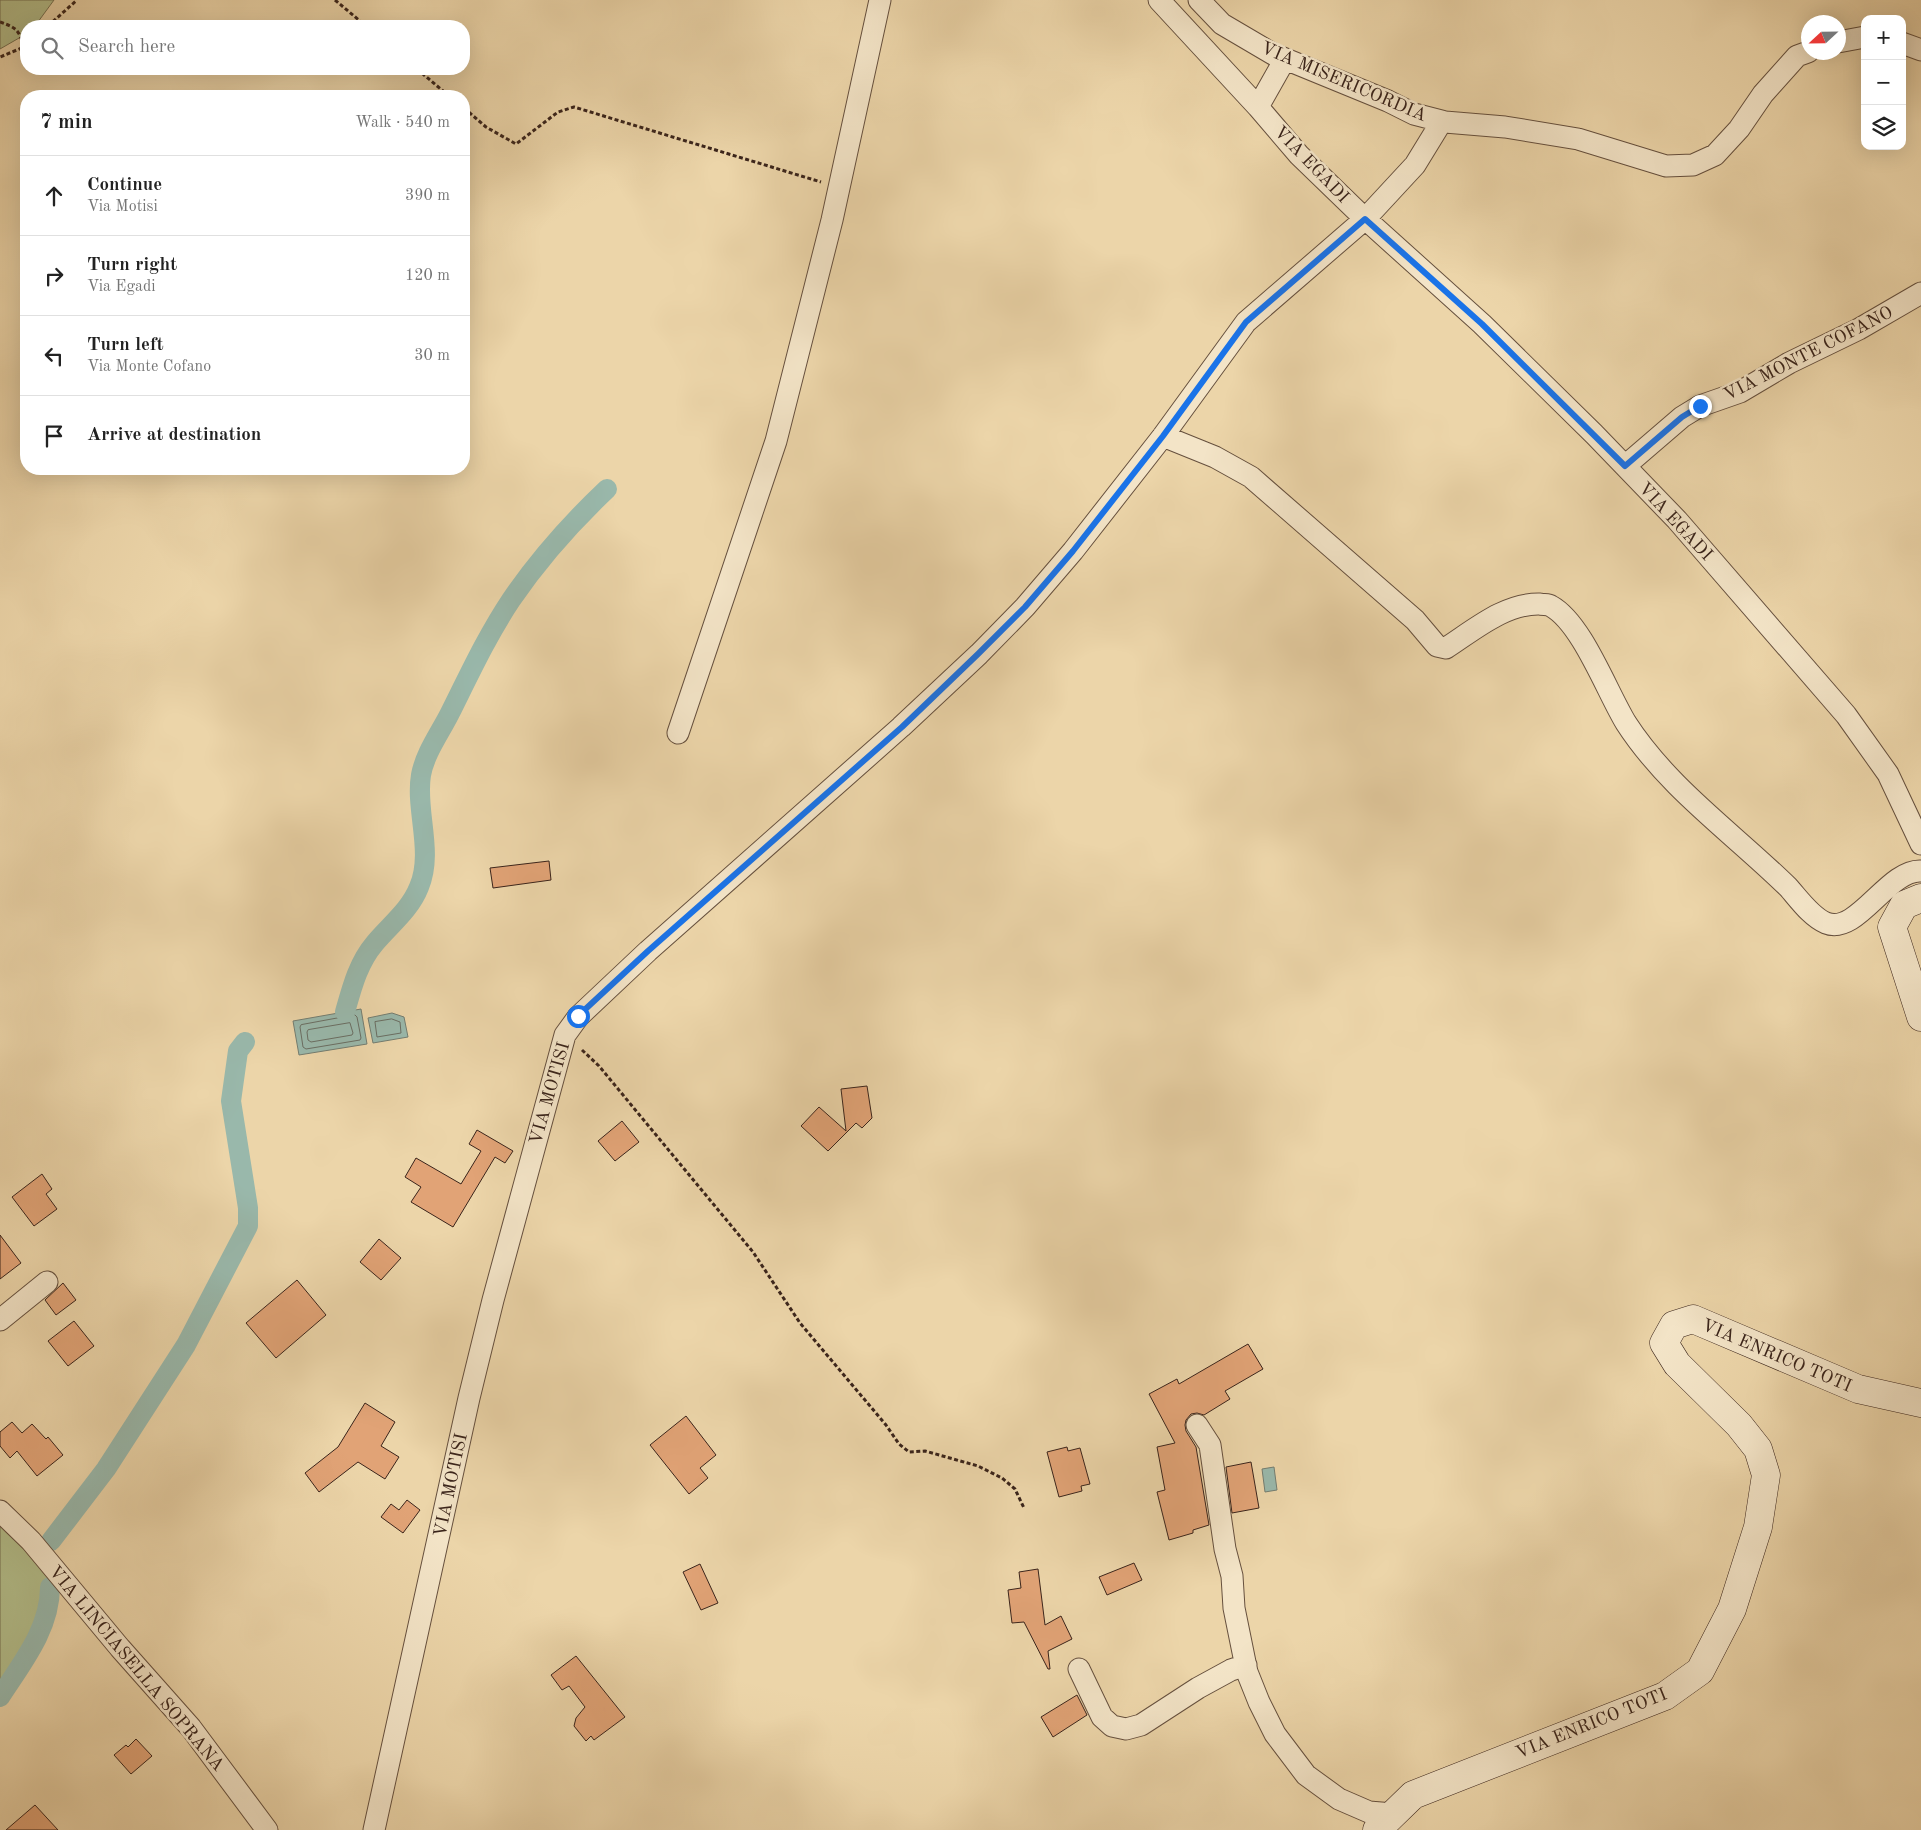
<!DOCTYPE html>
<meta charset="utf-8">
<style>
:root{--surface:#fff;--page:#f6f6f6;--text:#222;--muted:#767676;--line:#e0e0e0}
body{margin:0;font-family:"Old Standard TT",serif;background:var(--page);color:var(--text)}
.controls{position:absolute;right:15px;top:15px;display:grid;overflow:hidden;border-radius:10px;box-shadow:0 5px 20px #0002}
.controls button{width:45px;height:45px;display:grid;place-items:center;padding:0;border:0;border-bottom:1px solid var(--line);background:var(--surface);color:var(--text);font:25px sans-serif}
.compass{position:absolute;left:1801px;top:15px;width:45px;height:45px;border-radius:50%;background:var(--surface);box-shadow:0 5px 20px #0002;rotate:248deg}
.stop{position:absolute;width:15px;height:15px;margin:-11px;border:4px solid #1a73e8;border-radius:50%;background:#fff}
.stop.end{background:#1a73e8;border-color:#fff;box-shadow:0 1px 5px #0008}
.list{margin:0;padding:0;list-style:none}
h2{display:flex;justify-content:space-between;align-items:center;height:65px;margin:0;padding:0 20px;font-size:21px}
h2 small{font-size:16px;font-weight:400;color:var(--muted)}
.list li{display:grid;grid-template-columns:32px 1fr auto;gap:15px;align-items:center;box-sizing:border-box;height:80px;padding:0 20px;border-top:1px solid var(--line)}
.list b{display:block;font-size:19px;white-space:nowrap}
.list p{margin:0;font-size:16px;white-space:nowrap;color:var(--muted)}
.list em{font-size:16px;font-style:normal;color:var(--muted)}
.icon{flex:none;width:28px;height:28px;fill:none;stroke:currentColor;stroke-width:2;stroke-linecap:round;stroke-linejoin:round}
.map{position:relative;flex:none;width:1921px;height:1830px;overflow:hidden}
.search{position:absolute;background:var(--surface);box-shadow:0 5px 20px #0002;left:20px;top:20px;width:450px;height:55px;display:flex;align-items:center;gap:12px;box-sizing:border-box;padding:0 18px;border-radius:20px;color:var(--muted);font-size:19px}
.panel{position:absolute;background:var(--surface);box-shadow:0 5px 20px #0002;left:20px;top:90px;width:450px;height:385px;border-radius:20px}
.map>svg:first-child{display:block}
</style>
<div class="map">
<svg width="1921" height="1830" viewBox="0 0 1921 1830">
<rect width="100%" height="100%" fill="#ecd5a9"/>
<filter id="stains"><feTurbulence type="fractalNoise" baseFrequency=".004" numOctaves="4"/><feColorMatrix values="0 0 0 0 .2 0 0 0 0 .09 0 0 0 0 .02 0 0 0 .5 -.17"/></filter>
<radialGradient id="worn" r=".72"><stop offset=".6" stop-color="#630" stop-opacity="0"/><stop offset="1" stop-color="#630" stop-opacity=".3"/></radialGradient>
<path fill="#b3be8b" stroke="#767153" d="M0 0H54L35 26H26V34L0 49Z
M0 1511 49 1562 50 1604 39 1636 0 1697Z"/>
<path fill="#99b8ab" stroke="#737d71" d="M361 1009 367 1044 299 1055 293 1021Z
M392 1013 404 1017 408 1037 373 1043 368 1018Z
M1274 1467 1277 1490 1265 1492 1262 1469Z"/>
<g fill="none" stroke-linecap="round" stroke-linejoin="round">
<path stroke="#6a6e63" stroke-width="1" d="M355 1015 357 1017 361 1038 360 1040 306 1049 303 1047 300 1027 301 1025Z
M392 1019 400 1022 401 1033 377 1037 375 1022Z
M350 1023 353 1033 352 1035 311 1042 308 1040 307 1032 308 1030Z"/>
<path stroke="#99b8ab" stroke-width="20" d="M345 1012C352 987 358 963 375 943 390 925 410 910 419 887 434 852 415 810 421 775 425 753 440 733 450 713 469 675 487 636 511 600 539 559 571 523 607 489
M51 1541 106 1469 186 1345 248 1226V1208L231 1101 238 1051 245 1042
M0 1697C22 1663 50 1629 50 1587"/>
</g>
<path fill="#e1a376" stroke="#3a241b" d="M549 861 551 880 493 888 490 868Z
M867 1086 872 1118 862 1128 856 1123 828 1151 801 1126 819 1107 846 1131 841 1089Z
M622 1121 639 1142 615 1161 598 1141Z
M477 1130 513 1151 505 1163 495 1157 453 1227 411 1202 421 1187 405 1177 416 1158 461 1184 481 1151 469 1144Z
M42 1174 52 1189 46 1194 57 1209 34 1226 12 1197Z
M0 1235 21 1263 0 1279Z
M379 1239 401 1258 381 1280 360 1262Z
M297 1280 326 1315 276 1358 246 1323Z
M63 1283 76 1300 56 1315 45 1300Z
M74 1321 94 1346 68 1366 48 1341Z
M1248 1344 1263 1369 1225 1391 1230 1399 1204 1415 1197 1413 1191 1414 1186 1420 1185 1425 1186 1431 1196 1447 1209 1525 1193 1530V1533L1169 1540 1157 1492 1165 1490 1157 1447 1175 1443 1149 1394 1177 1379 1179 1384Z
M365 1403 395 1422 381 1446 399 1457 385 1479 358 1462 319 1492 305 1473 338 1447Z
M686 1416 716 1455 700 1468 708 1478 689 1494 650 1445Z
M12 1422 22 1433 32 1424 46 1439 48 1437 63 1455 37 1476 17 1451 10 1458 0 1446V1432Z
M1067 1447 1068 1451 1080 1448 1090 1484 1081 1486 1082 1491 1059 1497 1047 1452Z
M1251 1462 1259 1508 1232 1513 1226 1467Z
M407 1500 420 1510 403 1533 381 1517 391 1504 399 1510Z
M1134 1563 1142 1580 1107 1595 1099 1577Z
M700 1564 718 1603 701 1610 683 1572Z
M1038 1569 1045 1625 1061 1616 1072 1639 1048 1651 1050 1669H1048L1024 1622 1012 1623 1008 1590 1021 1588 1019 1572Z
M576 1656 625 1717 594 1740 591 1736 586 1741 574 1726 576 1718 585 1707 569 1686 562 1690 551 1675Z
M1077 1695 1087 1715 1053 1737 1041 1717Z
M136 1739 152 1756 131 1774 114 1755 126 1745 128 1747Z
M35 1805 58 1830H6Z"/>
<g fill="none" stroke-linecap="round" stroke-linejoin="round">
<defs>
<path id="street" d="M1159 0 1258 107 1299 155 1361 215 1482 324 1594 434 1677 520 1846 715 1888 774 1921 844
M1199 0 1222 24 1273 54 1388 101 1414 114 1445 122 1505 127 1578 139 1666 166 1693 165 1715 155 1739 129 1763 94 1797 56 1808 52
M1838 42 1865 37
M1902 43 1921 50
M1258 107 1285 59
M1163 436 1215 457 1251 477 1415 620 1437 646 1446 648C1474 630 1505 603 1540 604 1543 605 1548 604 1551 606 1582 623 1607 692 1626 723 1668 788 1733 833 1788 887 1798 898 1811 917 1826 923 1857 936 1888 869 1921 871
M1625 466 1682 417 1700 406 1740 392 1789 363 1859 329 1921 293
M678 733 776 441 832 220 880 0
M0 1320 47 1282
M1197 1425 1210 1445 1225 1549 1232 1576 1234 1608 1247 1672 1259 1702 1275 1734 1306 1775 1339 1799 1369 1812 1393 1814
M0 1511 31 1541 120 1648 191 1728 267 1830
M1079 1669 1102 1717 1112 1726 1126 1729 1141 1725 1198 1688 1231 1670 1246 1665
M374 1830 469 1398 493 1300 565 1035 578 1017 648 951 901 727 979 654 1025 607 1073 551 1163 436 1246 322 1365 219 1415 165 1442 121"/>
<path id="secondary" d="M1921 898 1904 905 1892 927 1921 1017
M1377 1830 1413 1795 1665 1696 1700 1671 1732 1609 1758 1527 1766 1475 1758 1449 1739 1425 1677 1364 1664 1343 1674 1325 1693 1319 1858 1389 1921 1403"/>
</defs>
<use href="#street" stroke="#66503e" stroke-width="23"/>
<use href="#secondary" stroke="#3a241b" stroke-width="29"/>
<path stroke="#3a241b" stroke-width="3" stroke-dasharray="4 2.5" stroke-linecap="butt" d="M335 0 366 26
M0 22C17 28 19 30 24 47L0 57
M48 26 77 0
M417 69 449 96
M464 108 486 127 516 144 558 112 574 107 821 182
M582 1050 599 1066 753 1252 800 1323 886 1425 899 1444 909 1452 925 1451 978 1466 1002 1478 1015 1489 1024 1508"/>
<use href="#street" stroke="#f3e4c7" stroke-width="21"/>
<use href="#secondary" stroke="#f3e4c7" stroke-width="28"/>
</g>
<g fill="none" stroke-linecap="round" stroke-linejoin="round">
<path stroke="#1a73e8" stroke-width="6" d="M578 1016 648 951 902 727 978 654 1025 607 1073 551 1163 436 1246 322 1365 219 1482 324 1625 466 1682 417 1700 406"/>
</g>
<g text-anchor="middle" stroke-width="5" stroke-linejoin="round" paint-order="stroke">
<g font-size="18" fill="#3a241b" stroke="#f3e4c7">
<text transform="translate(1344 81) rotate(23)" y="6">VIA MISERICORDIA</text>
<text transform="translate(1312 164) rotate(46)" y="6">VIA EGADI</text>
<text transform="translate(1808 353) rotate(-27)" y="6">VIA MONTE COFANO</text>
<text transform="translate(1676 521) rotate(47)" y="6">VIA EGADI</text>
<text transform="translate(549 1093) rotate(-74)" y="6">VIA MOTISI</text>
<text transform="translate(1777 1355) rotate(23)" y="6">VIA ENRICO TOTI</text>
<text transform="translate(450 1485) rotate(-78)" y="6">VIA MOTISI</text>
<text transform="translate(137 1668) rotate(50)" y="6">VIA LINCIASELLA SOPRANA</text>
<text transform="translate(1591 1723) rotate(-22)" y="6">VIA ENRICO TOTI</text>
</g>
</g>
<rect width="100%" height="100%" filter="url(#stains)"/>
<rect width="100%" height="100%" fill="url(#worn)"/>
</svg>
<div class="controls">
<button>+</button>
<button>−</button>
<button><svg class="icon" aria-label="layers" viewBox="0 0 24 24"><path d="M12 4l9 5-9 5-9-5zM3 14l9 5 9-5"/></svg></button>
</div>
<svg class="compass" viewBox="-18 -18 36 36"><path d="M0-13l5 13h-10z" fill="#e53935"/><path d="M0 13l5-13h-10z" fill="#767676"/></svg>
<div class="stop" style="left:578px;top:1016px"></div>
<div class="stop end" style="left:1700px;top:406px"></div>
<div class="search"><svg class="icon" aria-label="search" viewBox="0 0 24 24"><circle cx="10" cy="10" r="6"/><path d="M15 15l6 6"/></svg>Search here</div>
<section class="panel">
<h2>7 min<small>Walk · 540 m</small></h2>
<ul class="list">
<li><svg class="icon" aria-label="ahead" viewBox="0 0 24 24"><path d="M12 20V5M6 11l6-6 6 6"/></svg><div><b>Continue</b><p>Via Motisi</p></div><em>390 m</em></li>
<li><svg class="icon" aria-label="right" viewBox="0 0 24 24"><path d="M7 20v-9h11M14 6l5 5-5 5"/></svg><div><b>Turn right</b><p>Via Egadi</p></div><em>120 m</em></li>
<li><svg class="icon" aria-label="left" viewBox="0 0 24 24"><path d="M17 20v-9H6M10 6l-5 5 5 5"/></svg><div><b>Turn left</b><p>Via Monte Cofano</p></div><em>30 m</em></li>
<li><svg class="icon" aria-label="arrive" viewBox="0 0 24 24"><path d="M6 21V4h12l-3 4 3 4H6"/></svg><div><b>Arrive at destination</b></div></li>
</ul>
</section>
</div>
